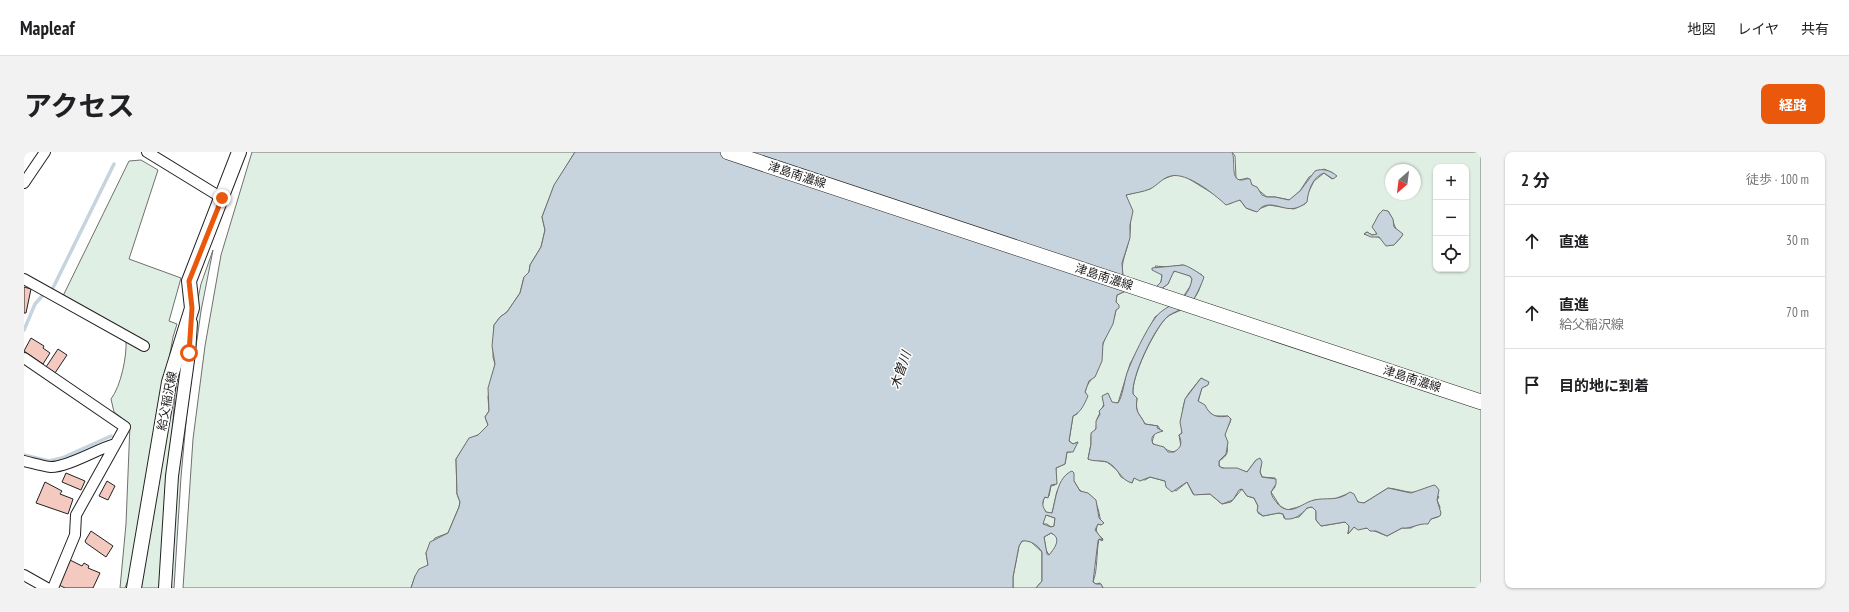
<!DOCTYPE html>
<html lang="ja">
<meta charset="utf-8">
<style>
:root{--surface:#fff;--page:#f2f2f2;--text:#202124;--muted:#757577;--line:#e0e0e0;--accent:#ea580c}
body{margin:0;font-family:"PT Sans Narrow","Noto Sans JP",sans-serif;background:var(--page);color:var(--text)}
.controls{position:absolute;right:12px;top:12px;display:grid;overflow:hidden;border-radius:8px;box-shadow:0 1px 3px #0004}
.controls button{width:36px;height:36px;display:grid;place-items:center;padding:0;border:0;border-bottom:1px solid var(--line);background:var(--surface);color:var(--text);font:20px sans-serif}
.compass{position:absolute;left:1361px;top:12px;width:36px;height:36px;border-radius:50%;background:var(--surface);box-shadow:0 1px 3px #0004;rotate:208deg}
.stop{position:absolute;width:12px;height:12px;margin:-9px;border:3px solid #ea580c;border-radius:50%;background:#fff}
.stop.end{background:#ea580c;border-color:#fff;box-shadow:0 1px 4px #0008}
.list{margin:0;padding:0;list-style:none}
h2{display:flex;justify-content:space-between;align-items:center;height:52px;margin:0;padding:0 16px;font-size:17px}
h2 small{font-size:13px;font-weight:400;color:var(--muted)}
.list li{display:grid;grid-template-columns:26px 1fr auto;gap:12px;align-items:center;box-sizing:border-box;height:72px;padding:0 16px;border-top:1px solid var(--line)}
.list b{display:block;font-size:15px;white-space:nowrap}
.list p{margin:0;font-size:13px;white-space:nowrap;color:var(--muted)}
.list em{font-size:13px;font-style:normal;color:var(--muted)}
.icon{flex:none;width:22px;height:22px;fill:none;stroke:currentColor;stroke-width:2;stroke-linecap:round;stroke-linejoin:round}
.map{position:relative;flex:none;width:1457px;height:436px;overflow:hidden;border-radius:8px}
header{display:flex;align-items:center;gap:24px;box-sizing:border-box;height:56px;padding:0 20px;background:var(--surface);border-bottom:1px solid var(--line)}
header strong{font-size:19px}
nav{display:flex;gap:22px;margin-inline-start:auto;font-size:14px}
.intro{display:flex;align-items:center;justify-content:space-between;box-sizing:border-box;height:96px;padding:0 24px}
h1{margin:0;font-size:28px}
.button{padding:10px 18px;border-radius:8px;background:var(--accent);color:#fff;font-size:14px;font-weight:700}
main{display:flex;gap:24px;padding:0 24px}
aside{flex:1;background:var(--surface);border-radius:8px;box-shadow:0 1px 3px #0004}
.map>svg:first-child{display:block}
</style>
<header>
<strong>Mapleaf</strong>
<nav><a>地図</a><a>レイヤ</a><a>共有</a></nav>
</header>
<div class="intro"><h1>アクセス</h1><a class="button">経路</a></div>
<main>
<div class="map">
<svg width="1457" height="436" viewBox="0 0 1457 436">
<rect width="100%" height="100%" fill="#fff"/>
<path fill="#e0efe3" stroke="#6f6f6f" fill-rule="evenodd" d="M228 0H551L530 34 518 65 521 78 517 95 506 113 505 120 500 125 496 141 483 160 476 165 470 173 469 205 471 212 464 245 465 259 461 265 464 273 454 283 445 287 432 307 433 342 436 350 435 355 424 381 411 386 402 401 404 413 391 424 387 436H159L169 287 181 194 197 103Z
M1208 0H1457V436H1079L1076 431 1072 432 1069 430C1074 417 1072 401 1075 387L1078 389 1079 387C1074 382 1070 380 1074 372L1077 373C1076 364 1074 350 1066 343 1063 340 1060 342 1057 339 1054 337 1052 332 1050 329L1033 339 1028 361 1024 362 1018 355 1020 346 1025 344 1027 334 1031 333 1032 316 1041 312 1043 300H1047L1054 290 1049 292 1045 289 1049 264 1053 262 1062 243C1059 233 1070 227 1073 219 1077 210 1076 202 1079 192 1083 180 1090 171 1092 158 1093 153 1091 148 1093 143L1104 138 1137 137 1144 132 1148 121 1152 119 1166 124 1168 127 1167 133 1159 145 1131 165 1106 212 1094 251 1080 252 1073 267 1072 277 1067 284V292L1064 307 1083 310 1093 318 1097 325 1108 331 1110 326 1121 328 1126 325 1141 329 1143 333 1152 339 1163 330 1169 342H1186L1198 352 1207 350 1218 337 1223 344 1230 346 1234 354V361L1239 364 1254 361 1259 362 1260 366 1275 365 1283 356 1288 355 1292 359V368L1297 374 1321 370 1325 374 1324 382 1330 375 1334 377 1343 376 1363 384 1378 376H1387L1394 372 1402 371 1407 367 1414 365 1416 355 1413 348 1415 345 1406 335C1389 345 1382 338 1364 336L1340 351H1336L1323 342 1308 348H1291L1278 354 1263 358 1256 354 1247 340 1251 335V326L1238 325 1236 320 1237 313 1232 308 1223 320C1215 317 1202 319 1195 314V309C1211 300 1199 291 1201 282 1202 276 1206 273 1207 267L1204 264H1190L1174 250 1178 235 1182 234V229L1177 226C1173 231 1169 236 1165 241 1157 251 1158 269 1158 281L1155 283 1157 295C1147 306 1143 294 1132 294L1128 290 1131 280 1137 279 1134 274 1121 272C1115 260 1111 262 1113 246L1109 242C1107 225 1129 181 1141 167 1146 162 1151 161 1157 158 1170 151 1178 137 1178 123L1159 113 1144 115 1131 114 1138 123 1137 130 1132 135 1099 124C1096 110 1103 100 1105 87 1108 72 1106 58 1102 43L1126 37 1137 28 1147 24 1157 22 1206 52 1211 48H1216L1222 56 1230 59 1245 53 1270 57 1281 52 1284 41 1290 29 1300 21 1308 27 1309 21 1300 17 1285 25 1276 39 1266 48 1251 45H1243L1228 33 1224 26 1215 28 1212 26 1211 4ZM1412 15H1442V117H1412ZM1367 18H1391V42H1367ZM1364 59C1371 70 1368 74 1378 84L1370 93 1354 85 1340 82 1343 80 1348 83 1353 82 1352 80Z
M117 8 134 18 105 107 157 126 145 169 153 172 149 185 106 423 101 436H96L102 372 106 272 90 260 87 247C97 234 103 204 102 188L121 199 124 194 38 146 105 9Z
M189 98 177 159 163 259 157 325 150 436H146L153 323 171 161 177 132Z
M159 190 151 243 136 436H113Z
M1022 363 1031 366 1030 374 1027 375 1023 372H1019L1020 366Z
M1027 381C1039 387 1032 396 1025 403L1022 398 1020 385Z
M1002 388 1006 389 1018 400V429L1012 436H989V425L995 394 998 389Z"/>
<path fill="#c7d3dd" stroke="#6f6f6f" fill-rule="evenodd" d="M551 0H1208C1212 8 1206 28 1217 28 1220 28 1223 26 1226 27L1228 33 1233 35 1238 43 1243 45H1251L1265 48 1276 39 1291 19C1298 16 1306 18 1313 24L1309 27 1300 21C1288 25 1284 40 1283 50 1265 65 1254 49 1240 54 1236 55 1236 58 1233 60L1222 56 1216 48 1202 53C1190 42 1163 20 1147 24 1138 26 1134 33 1126 37 1119 40 1110 41 1102 43L1109 59 1106 73V86L1098 111 1099 124 1132 135 1137 130 1138 123 1128 118V116L1159 113C1163 113 1177 122 1180 125 1179 129 1171 147 1167 151 1160 158 1150 159 1143 165 1130 177 1107 225 1109 242L1113 246C1111 262 1115 260 1121 272L1134 274 1133 276 1139 279C1132 281 1125 283 1129 292L1140 295 1144 300H1150C1158 295 1158 291 1155 283L1158 281 1156 270 1161 247 1177 226 1185 230 1184 233 1178 236 1174 249 1181 253C1186 264 1193 266 1204 264L1207 267 1201 283 1204 290 1202 302 1195 309V314L1198 316H1213L1223 320 1232 308 1236 306 1238 310 1236 320 1238 325 1252 327V332L1247 340C1248 345 1250 347 1253 351 1266 366 1277 351 1290 348 1303 345 1313 350 1326 340L1330 342 1334 350 1340 351 1364 336 1387 341 1410 333 1412 334 1415 338 1413 348 1417 361 1416 364 1407 367 1404 372C1394 371 1388 377 1378 376L1363 384 1352 379H1346L1343 376 1334 378 1330 375 1324 382 1325 374 1321 370 1297 374 1292 368V359L1288 355 1283 356C1277 363 1271 368 1261 367L1259 362 1255 361 1239 364 1233 359 1234 354 1230 346 1223 344 1218 337 1215 338 1209 348 1198 352 1186 342 1170 343 1163 330 1148 340 1142 335 1141 329 1126 325 1116 329 1110 326 1108 331C1096 328 1094 315 1083 310 1077 308 1070 310 1064 307L1067 292V281L1072 277V269L1076 262 1075 259 1080 254 1078 244 1084 241 1088 250 1094 251C1099 243 1100 230 1103 221 1108 207 1122 178 1131 166 1144 149 1163 154 1168 127L1166 124 1150 119 1144 132 1137 137 1104 138 1093 143 1092 150 1095 153V156L1092 158 1089 172 1079 191 1078 209 1071 225 1065 229 1061 240 1064 244C1060 253 1057 260 1049 264L1045 289 1049 292 1054 290 1049 300H1043L1041 312 1032 316 1033 332 1027 333 1024 346 1021 345C1017 351 1019 355 1022 360L1028 361C1032 347 1033 325 1048 319L1050 321V329L1056 339 1064 341 1072 348 1075 366 1080 371 1077 373 1074 372 1071 378 1079 388 1075 387 1074 389 1069 430 1072 432H1077L1079 436H1012L1018 429V400C1014 393 1006 388 998 389L995 394 989 425V436H387L391 424 395 417 404 413 402 401 406 390 424 381 435 355 436 350 433 342 432 307 445 286 454 283 464 273 461 265 465 259 464 236 471 212 468 194 470 173 476 165 483 160 496 141 500 125 505 120 506 113 517 95 521 78 518 65 530 33ZM1022 363 1031 366 1030 374 1027 375 1019 372ZM1027 381C1038 386 1031 396 1025 403L1023 402 1020 385Z
M1359 58 1364 59 1369 67 1370 75 1379 82 1378 84 1370 93 1362 94 1355 85H1347L1340 82 1343 80 1348 83 1353 82 1348 75 1355 62Z"/>
<g fill="none" stroke-linecap="round" stroke-linejoin="round">
<path stroke="#c7d3dd" stroke-width="3.5" d="M27 140 90 12
M0 178 11 152 19 143
M0 303 25 309 38 306 87 284"/>
</g>
<path fill="#f3c9c0" stroke="#222" d="M0 135 7 137 2 161H0Z
M7 186 20 194 19 196 26 201 19 212 0 199Z
M34 197 43 203 31 221 22 215Z
M42 321 61 329 57 338 38 330Z
M83 329 91 334 84 348 75 344Z
M21 330 38 339 36 342 49 347 44 362 12 351Z
M67 379 89 394 82 405 62 391 61 389Z
M44 407 58 414 60 411 65 414 64 416 76 421 69 436H41L35 433Z"/>
<g fill="none" stroke-linecap="round" stroke-linejoin="round">
<defs>
<path id="minor" d="M123 0 198 46
M0 31 21 0
M0 127 120 194
M0 206 101 275 52 363 51 383 29 436
M0 309C9 311 18 314 27 315 44 315 73 297 91 292
M0 423 23 436"/>
<path id="tertiary" d="M141 436 148 324 165 201 167 171"/>
<path id="secondary" d="M110 436 145 230 168 156 165 129 215 0"/>
<path id="primary" d="M704 0 1457 250"/>
</defs>
<use href="#minor" stroke="#222" stroke-width="12"/>
<use href="#tertiary" stroke="#222" stroke-width="14"/>
<use href="#secondary" stroke="#222" stroke-width="16"/>
<use href="#primary" stroke="#222" stroke-width="16"/>
<use href="#minor" stroke="#fff" stroke-width="10"/>
<use href="#tertiary" stroke="#fff" stroke-width="12"/>
<use href="#secondary" stroke="#fff" stroke-width="14"/>
<use href="#primary" stroke="#fff" stroke-width="15"/>
</g>
<g fill="none" stroke-linecap="round" stroke-linejoin="round">
<path stroke="#ea580c" stroke-width="5" d="M165 201 168 156 165 129 198 46"/>
</g>
<g text-anchor="middle" stroke-width="3" stroke-linejoin="round" paint-order="stroke">
<g font-size="12" fill="#222" stroke="#fff">
<text transform="translate(773 23) rotate(18)" y="4">津島南濃線</text>
<text transform="translate(1080 125) rotate(18)" y="4">津島南濃線</text>
<text transform="translate(1388 227) rotate(18)" y="4">津島南濃線</text>
<text transform="translate(143 249) rotate(-79)" y="4">給父稲沢線</text>
</g>
<g font-size="13" font-style="italic" fill="#222" stroke="#fff">
<text transform="translate(876 218) rotate(-71)" y="5">木曽川</text>
</g>
</g>
</svg>
<div class="controls">
<button>+</button>
<button>−</button>
<button><svg class="icon" aria-label="locate" viewBox="0 0 24 24"><circle cx="12" cy="12" r="6"/><path d="M12 2v4M12 18v4M2 12h4M18 12h4"/></svg></button>
</div>
<svg class="compass" viewBox="-18 -18 36 36"><path d="M0-13l5 13h-10z" fill="#e53935"/><path d="M0 13l5-13h-10z" fill="#757577"/></svg>
<div class="stop" style="left:165px;top:201px"></div>
<div class="stop end" style="left:198px;top:46px"></div>
</div>
<aside>
<h2>2 分<small>徒歩 · 100 m</small></h2>
<ul class="list">
<li><svg class="icon" aria-label="ahead" viewBox="0 0 24 24"><path d="M12 20V5M6 11l6-6 6 6"/></svg><div><b>直進</b></div><em>30 m</em></li>
<li><svg class="icon" aria-label="ahead" viewBox="0 0 24 24"><path d="M12 20V5M6 11l6-6 6 6"/></svg><div><b>直進</b><p>給父稲沢線</p></div><em>70 m</em></li>
<li><svg class="icon" aria-label="arrive" viewBox="0 0 24 24"><path d="M6 21V4h12l-3 4 3 4H6"/></svg><div><b>目的地に到着</b></div></li>
</ul>
</aside>
</main>
